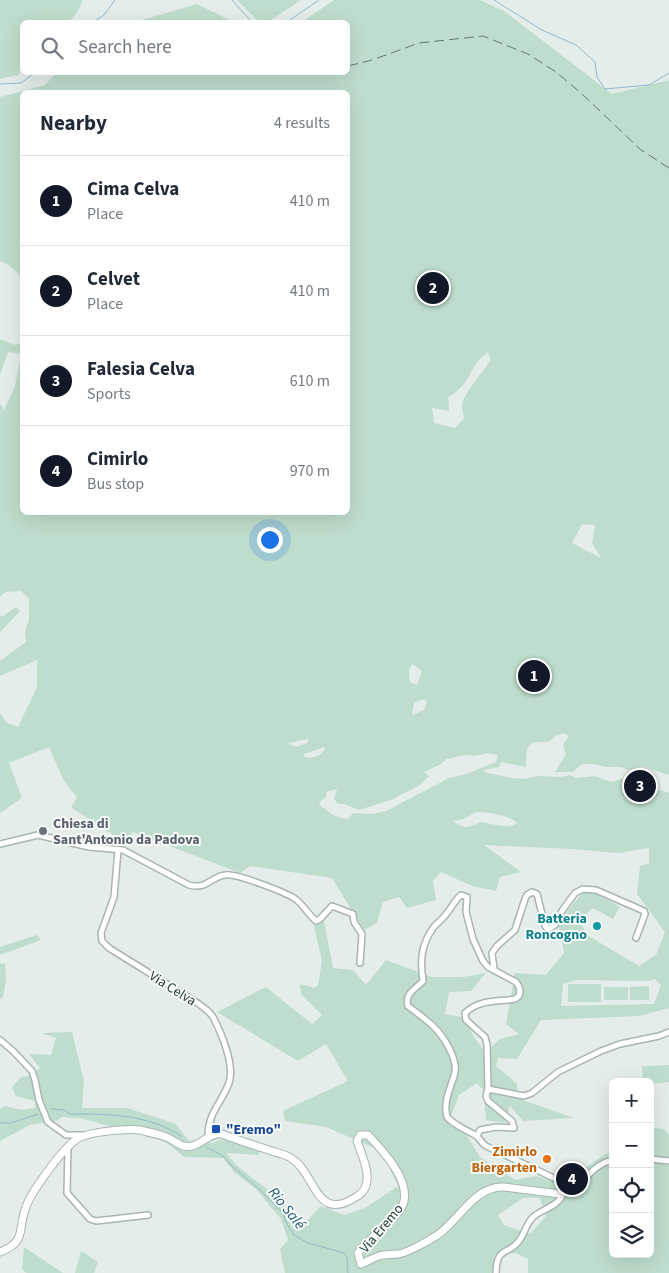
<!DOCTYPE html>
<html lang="en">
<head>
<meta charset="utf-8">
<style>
	body { margin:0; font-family:"Source Sans 3",sans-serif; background:#f6f6f7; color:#1f2937 }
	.controls { position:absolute; right:15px; bottom:15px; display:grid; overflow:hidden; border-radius:8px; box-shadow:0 5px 20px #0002 }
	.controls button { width:45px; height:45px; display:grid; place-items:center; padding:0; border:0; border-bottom:1px solid #e0e1e3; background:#fff; color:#1f2937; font:25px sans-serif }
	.you { position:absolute; left:269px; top:539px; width:18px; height:18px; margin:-12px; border:4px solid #fff; border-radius:50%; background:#1a73e8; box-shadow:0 0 0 8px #1a73e833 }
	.badge { display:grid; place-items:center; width:32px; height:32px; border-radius:50%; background:#111827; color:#fff; font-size:16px; font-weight:700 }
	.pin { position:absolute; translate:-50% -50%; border:2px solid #fff; box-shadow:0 1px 5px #0006 }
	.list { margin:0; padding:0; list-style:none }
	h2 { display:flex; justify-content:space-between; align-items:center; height:65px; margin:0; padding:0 20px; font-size:21px }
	h2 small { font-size:16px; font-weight:400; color:#747a83 }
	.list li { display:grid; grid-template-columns:32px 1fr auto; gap:15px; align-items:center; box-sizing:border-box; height:90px; padding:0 20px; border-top:1px solid #e0e1e3 }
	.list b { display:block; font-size:19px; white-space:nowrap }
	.list p { margin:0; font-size:16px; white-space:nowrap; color:#747a83 }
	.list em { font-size:16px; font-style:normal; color:#747a83 }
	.icon { flex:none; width:28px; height:28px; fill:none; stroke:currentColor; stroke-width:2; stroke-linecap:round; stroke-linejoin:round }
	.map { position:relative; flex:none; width:669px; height:1273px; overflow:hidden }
	.search { position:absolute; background:#fff; box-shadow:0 5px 20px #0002; left:20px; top:20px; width:330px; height:55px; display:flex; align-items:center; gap:12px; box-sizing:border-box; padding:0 18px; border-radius:8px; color:#747a83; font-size:19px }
	.panel { position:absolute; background:#fff; box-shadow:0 5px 20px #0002; left:20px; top:90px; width:330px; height:425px; border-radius:8px }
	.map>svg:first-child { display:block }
	.green { fill:#bfddcc; fill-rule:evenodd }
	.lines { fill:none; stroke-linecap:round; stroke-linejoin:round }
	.stream { stroke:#90bace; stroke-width:1 }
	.minor-casing { stroke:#a8b5b3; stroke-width:8 }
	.tertiary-casing { stroke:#a8b5b3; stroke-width:9 }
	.minor { stroke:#fff; stroke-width:5 }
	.tertiary { stroke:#fff; stroke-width:7 }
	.rail { stroke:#607977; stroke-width:1; stroke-dasharray:10 5; stroke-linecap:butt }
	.worship-dot { fill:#6b7280; stroke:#f5faf8; stroke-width:2 }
	.culture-dot { fill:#0f9aa8; stroke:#f5faf8; stroke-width:2 }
	.transit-dot { fill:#1a4fb4; stroke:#f5faf8; stroke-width:2 }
	.food-dot { fill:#e8710a; stroke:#f5faf8; stroke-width:2 }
	.labels { text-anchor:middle; stroke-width:4; stroke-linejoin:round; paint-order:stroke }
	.worship-label { font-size:14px; font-weight:bold; fill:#5b616d; stroke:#f5faf8; text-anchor:start }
	.culture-label { font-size:14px; font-weight:bold; fill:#0d838f; stroke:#f5faf8; text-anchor:end }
	.street-label { font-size:14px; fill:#253e3b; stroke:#f5faf8 }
	.transit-label { font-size:14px; font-weight:bold; fill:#164399; stroke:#f5faf8; text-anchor:start }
	.food-label { font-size:14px; font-weight:bold; fill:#c56008; stroke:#f5faf8; text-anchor:end }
	.water-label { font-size:15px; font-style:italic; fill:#225a77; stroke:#f5faf8 }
</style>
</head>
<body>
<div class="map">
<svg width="669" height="1273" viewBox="0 0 669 1273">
	<rect width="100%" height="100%" fill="#e5edeb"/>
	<g class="green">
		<path d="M0,0H83C80,6 77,15 70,20C62,26 33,22 22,22V66L18,75L0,79Z"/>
		<path d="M237,0H301L268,22H259Z"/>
		<path d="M334,0H480L504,11L612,94L669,80V775L642,766L629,770L621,767H606L595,764H582L573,772H555L566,754L563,745L569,736L564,733L555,736L549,742C524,740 527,748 526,767L501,762L499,767L483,770L487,773L512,778L524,779L538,776L560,777L570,775L576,778L595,776L611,782L622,779L631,781L640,786L654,791L661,790L669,793V1008L639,1016L541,1020L517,1059L498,1058L496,1066L517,1084V1098L574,1118L523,1121L510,1106L505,1123L486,1120L483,1090L477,1083L459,1095L451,1116L467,1136L480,1157L515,1180L536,1176L574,1188L585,1168L613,1149V1254H650V1140L652,1139L654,1128L664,1129L669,1135V1273H528V1259L516,1253L494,1256V1273H285L280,1249L288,1240L281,1219L256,1189L234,1172L223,1158L184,1157L166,1142L80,1118L62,1117L56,1121L30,1125L0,1141V1109L5,1106L21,1110L35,1108V1101L16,1096L12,1087L21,1077L28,1076L40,1068L29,1054L51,1055L56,1038L42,1033L72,1032L84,1081L82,1108H127L176,1124L189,1141L197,1139L212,1143L222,1139L259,1151V1155L226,1153L237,1166L281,1200L300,1228L321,1206L344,1215L365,1208L398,1186L381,1151L326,1127L285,1121L283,1111L348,1081L326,1044L298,1061L217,1012L266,987L312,1024L322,1015L301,994L300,984L314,988L318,985L322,961L313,922L324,921L333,968L353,970L366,985L386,960L432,977H463L486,973L471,991L449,992L445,1014L463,1017L474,1037L485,1052L500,1039L519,1034L506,1024L515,973L546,975L564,953L558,923L586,888L620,907L613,919L593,908L579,921L587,935L639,966L656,955L665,932L637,894L640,866L649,863V848L619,853L572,849L484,845L521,872L500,877L496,891L472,886L441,872L433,881L436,900L407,908L399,897L383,902L377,923L364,930L332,878L250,866L240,873L133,832L125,843L71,807L77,798L63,779L49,747L9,763L22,798L0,813V713L6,722L18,727L37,687V660L0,676V661L26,642L25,632L29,619V599L21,591L5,592L0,597V403L4,410L15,386L21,354L8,352L0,375V339L15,345L22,342V512H348V92H22V277L10,266L0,261V97L45,85L56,73L348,72V22H302ZM488,352L491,359C484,372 464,392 462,405C462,409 463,414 464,418L455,428L434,423L432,408L449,411L448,397C472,385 468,366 488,352ZM582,524L595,525L592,543L601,558L572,543ZM412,664L422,671L417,685L410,682L409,670ZM424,699L427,702L424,710L412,715L414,703ZM309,739L307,743L296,747L288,743ZM324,747L325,750C318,757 313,759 304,757V754ZM487,753L498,755L496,762L467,774L449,778L386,811L372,814L353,813L348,819C334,818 330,812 319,805L321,801L326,797V792L337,789L334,799L338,804H344L359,810L393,799L420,785L429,776L424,772L441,764L446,759L466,755L475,756ZM476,812C487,812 509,815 517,823C515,824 512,826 509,826C505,827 486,823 482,822C468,826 467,831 453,821L464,819ZM655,979L661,985L654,1004L561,1006L563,984L577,980L650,981ZM523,1198H540L546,1216L530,1234L504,1225L498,1215Z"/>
		<path d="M197,4L233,22H135Z"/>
		<path d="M16,607L20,611L0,632V616H3Z"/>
		<path d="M37,935L41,940L0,955V947Z"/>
		<path d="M5,963L6,980L3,997L0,999V964Z"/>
		<rect x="568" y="984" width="33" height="18"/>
		<path d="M649,986V1000H630V987Z"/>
		<rect x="604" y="987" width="24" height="13"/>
		<path d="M669,1065V1082L650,1084V1082H643L642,1066Z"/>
		<path d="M24,1247L63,1273H27L22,1270Z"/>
		<path d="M81,1251L98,1262L94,1273H75Z"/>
	</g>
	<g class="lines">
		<g class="stream">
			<path d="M232,0L252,22"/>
			<path d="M494,0L542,30L576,45L595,62L597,77L605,89L649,85L669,73"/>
			<path d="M93,22L104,15L115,0"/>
			<path d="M287,22L319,0"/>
			<path d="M0,84L21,83L36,72"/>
			<path d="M51,1109L64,1110L70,1114C108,1114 150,1114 182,1137"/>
			<path d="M0,1123H11L38,1114"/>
			<path d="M206,1147L223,1156L234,1168L258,1188L282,1212L288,1226L294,1235L308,1243L344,1253L347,1257L348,1273"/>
		</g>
		<defs>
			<g id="minor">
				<path d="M0,844L38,835L89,847L123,850L189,885C207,890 210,877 225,875C236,873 284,892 294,898C303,904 308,914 316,921L320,919L332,906L353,914L354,922L362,934L360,963"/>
				<path d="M118,850L114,897L101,933L102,941L109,948L199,1004C204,1008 210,1012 213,1017C222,1034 235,1066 229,1083C221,1104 208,1113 208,1136"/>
				<path d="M494,969L492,953L497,946L515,930L525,899L527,895L532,892L537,894L545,926L548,929L555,925L562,911L575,893L583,889L596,890L644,911L645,914L636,938"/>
				<path d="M0,1040L13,1051L32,1071L35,1080L39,1100L48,1122L66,1135H82"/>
				<path d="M488,1089L524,1096L532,1093L558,1072L601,1051L620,1044L659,1036L669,1032"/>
				<path d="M477,1136L480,1130L496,1127L514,1128L512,1121L488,1101L486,1096L488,1089L487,1045L485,1037L466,1020L465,1013C479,999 498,1002 515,999L519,996C521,991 520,987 516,982L488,967L483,961L473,939L466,912L467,897L461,895C455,900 452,907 447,913C443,919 437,923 433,928C421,945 420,961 423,981C416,989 404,993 408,1006C416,1012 424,1018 432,1025C443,1035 460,1061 454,1076C450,1089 443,1103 447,1117C455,1126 465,1129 475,1135C479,1137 481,1143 486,1146L558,1180L567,1185V1189L575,1190C587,1177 595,1164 613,1160"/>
				<path d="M68,1147L67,1193L90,1219L96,1221L148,1215"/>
				<path d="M650,1159L669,1161"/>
				<path d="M496,1273C497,1245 508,1256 519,1241C525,1233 526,1224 533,1217C542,1209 560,1206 563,1193"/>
			</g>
			<path id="tertiary" d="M0,1252C26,1242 18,1231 25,1210C29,1194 63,1148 77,1139C88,1132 127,1128 140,1130C149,1132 158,1134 166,1137C172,1139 177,1144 183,1146C199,1150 207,1132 222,1134C237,1140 253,1145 269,1150C276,1153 285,1154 291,1158C317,1174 315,1226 359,1195C376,1183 362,1156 357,1141L360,1135H368C382,1150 409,1178 404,1201C403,1207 398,1213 394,1217C382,1230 368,1239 358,1253L361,1264C367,1262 372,1258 379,1256C385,1254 391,1255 398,1254C407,1253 428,1241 436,1236C458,1222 475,1185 504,1187L560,1194L567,1189"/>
		</defs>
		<use href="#minor" class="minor-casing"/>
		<use href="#tertiary" class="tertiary-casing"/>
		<use href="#minor" class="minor"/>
		<use href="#tertiary" class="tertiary"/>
		<path class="rail" d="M348,66L372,60L419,43L483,36L528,54L556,72L581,93L641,150L669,168"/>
	</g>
	<circle class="worship-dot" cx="43" cy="831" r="5"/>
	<circle class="culture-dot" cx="597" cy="926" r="5"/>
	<rect class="transit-dot" x="211" y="1124" width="10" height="10" rx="2.5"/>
	<circle class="food-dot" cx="547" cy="1159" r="5"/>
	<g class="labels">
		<g class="worship-label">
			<text x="53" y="828">Chiesa di<tspan x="53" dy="16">Sant'Antonio da Padova</tspan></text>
		</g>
		<g class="culture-label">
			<text x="587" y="923">Batteria<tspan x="587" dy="16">Roncogno</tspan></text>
		</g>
		<g class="street-label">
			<text transform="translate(173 988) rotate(32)" y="5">Via Celva</text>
			<text transform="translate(381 1228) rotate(-50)" y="5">Via Eremo</text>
		</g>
		<g class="transit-label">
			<text x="226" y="1134">"Eremo"</text>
		</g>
		<g class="food-label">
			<text x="537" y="1156">Zimirlo<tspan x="537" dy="16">Biergarten</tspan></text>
		</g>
		<g class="water-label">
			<text transform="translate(287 1208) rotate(51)" y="5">Rio Salé</text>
		</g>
	</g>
</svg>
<div class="controls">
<button>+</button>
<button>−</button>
<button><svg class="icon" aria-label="locate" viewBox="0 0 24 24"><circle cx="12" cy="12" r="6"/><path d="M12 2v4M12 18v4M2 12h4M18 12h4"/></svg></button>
<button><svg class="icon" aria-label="layers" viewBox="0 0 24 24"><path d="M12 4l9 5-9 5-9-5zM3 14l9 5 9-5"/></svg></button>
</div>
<div class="you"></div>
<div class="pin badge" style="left:534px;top:676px">1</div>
<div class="pin badge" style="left:433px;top:288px">2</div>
<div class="pin badge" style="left:640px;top:786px">3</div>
<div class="pin badge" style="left:572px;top:1179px">4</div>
<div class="search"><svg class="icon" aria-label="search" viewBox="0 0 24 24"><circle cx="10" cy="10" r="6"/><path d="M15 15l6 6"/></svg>Search here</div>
<section class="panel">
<h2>Nearby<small>4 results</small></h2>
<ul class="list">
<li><span class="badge">1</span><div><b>Cima Celva</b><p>Place</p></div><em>410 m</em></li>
<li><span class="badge">2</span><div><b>Celvet</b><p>Place</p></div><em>410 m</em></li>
<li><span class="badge">3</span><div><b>Falesia Celva</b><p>Sports</p></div><em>610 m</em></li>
<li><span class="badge">4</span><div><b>Cimirlo</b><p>Bus stop</p></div><em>970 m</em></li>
</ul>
</section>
</div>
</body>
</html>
